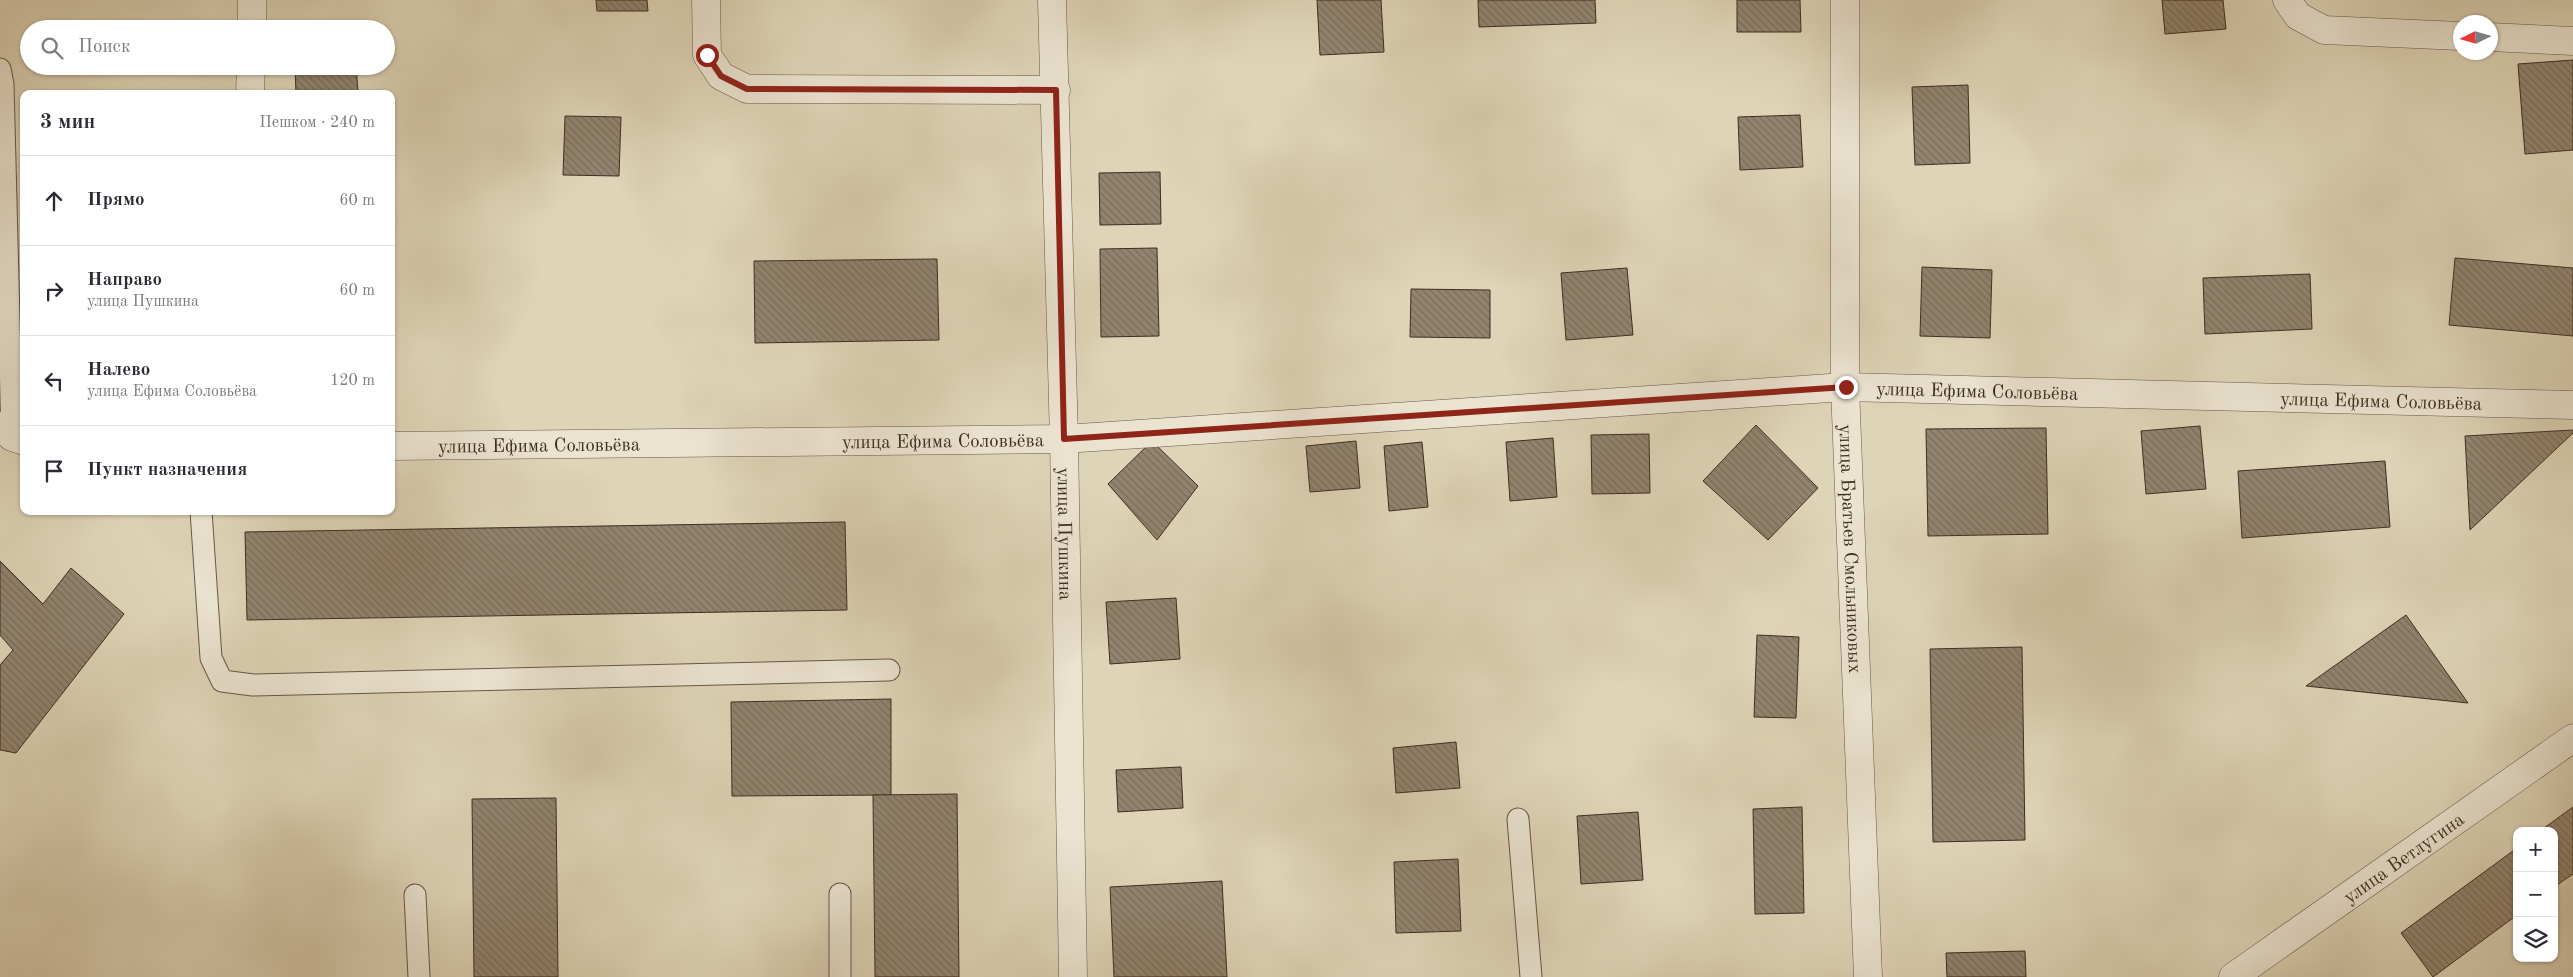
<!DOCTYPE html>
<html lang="ru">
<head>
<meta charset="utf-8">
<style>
	body { margin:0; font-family:"Old Standard TT",serif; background:#f2f2f3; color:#2b2b33 }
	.controls { position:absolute; right:15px; bottom:15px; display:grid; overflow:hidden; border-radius:10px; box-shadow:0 1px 4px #0004 }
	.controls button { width:45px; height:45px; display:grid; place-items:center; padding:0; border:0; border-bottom:1px solid #e1e1e2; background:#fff; color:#2b2b33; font:25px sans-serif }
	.compass { position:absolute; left:2453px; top:15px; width:45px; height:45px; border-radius:50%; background:#fff; box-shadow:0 1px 4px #0004; rotate:265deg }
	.stop { position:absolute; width:15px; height:15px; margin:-11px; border:4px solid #8f2418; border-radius:50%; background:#fff }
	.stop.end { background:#8f2418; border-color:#fff; box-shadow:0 1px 5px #0008 }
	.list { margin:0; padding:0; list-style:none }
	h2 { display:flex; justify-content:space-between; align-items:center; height:65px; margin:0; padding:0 20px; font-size:21px }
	h2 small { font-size:16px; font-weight:400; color:#7c7c81 }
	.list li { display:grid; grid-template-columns:32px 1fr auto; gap:15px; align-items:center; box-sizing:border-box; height:90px; padding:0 20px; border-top:1px solid #e1e1e2 }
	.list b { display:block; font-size:19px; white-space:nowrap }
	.list p { margin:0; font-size:16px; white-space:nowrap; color:#7c7c81 }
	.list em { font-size:16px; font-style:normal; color:#7c7c81 }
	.icon { flex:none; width:28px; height:28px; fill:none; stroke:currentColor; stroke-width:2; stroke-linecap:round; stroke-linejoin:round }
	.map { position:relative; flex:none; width:2573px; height:977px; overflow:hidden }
	.search { position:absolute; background:#fff; box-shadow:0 1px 4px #0004; left:20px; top:20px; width:375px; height:55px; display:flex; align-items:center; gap:12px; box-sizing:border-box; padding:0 18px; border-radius:28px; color:#7c7c81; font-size:19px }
	.panel { position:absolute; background:#fff; box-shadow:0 1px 4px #0004; left:20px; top:90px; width:375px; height:425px; border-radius:10px }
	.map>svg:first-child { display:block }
	.building { fill:url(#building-back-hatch); stroke:#3f2d21 }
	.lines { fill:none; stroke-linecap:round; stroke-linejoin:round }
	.lane-casing { stroke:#675746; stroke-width:23 }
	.street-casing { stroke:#675746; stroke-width:29 }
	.lane { stroke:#eae3d0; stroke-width:21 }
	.street { stroke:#eae3d0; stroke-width:28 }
	.route { stroke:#8f2418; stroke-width:6 }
	.labels { text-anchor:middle; stroke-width:4; stroke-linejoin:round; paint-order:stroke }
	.street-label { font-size:19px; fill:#3f2d21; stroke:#eae3d0 }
</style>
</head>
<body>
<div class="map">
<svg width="2573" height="977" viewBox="0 0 2573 977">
	<defs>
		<pattern id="building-back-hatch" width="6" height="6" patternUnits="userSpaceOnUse" patternTransform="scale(1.25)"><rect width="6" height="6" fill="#92846f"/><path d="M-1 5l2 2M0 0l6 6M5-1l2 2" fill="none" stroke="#796c5b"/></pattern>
	</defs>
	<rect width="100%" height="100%" fill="#ded4b7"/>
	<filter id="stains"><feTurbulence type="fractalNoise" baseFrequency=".004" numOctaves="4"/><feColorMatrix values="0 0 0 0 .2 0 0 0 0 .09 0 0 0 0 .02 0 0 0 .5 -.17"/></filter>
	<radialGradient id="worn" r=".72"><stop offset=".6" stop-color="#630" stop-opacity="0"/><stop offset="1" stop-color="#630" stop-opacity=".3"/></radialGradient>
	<g class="building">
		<path d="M596,0H647L648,11H597Z"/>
		<path d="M1317,0H1381L1384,52L1320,55Z"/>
		<path d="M1478,0H1595L1596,23L1479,27Z"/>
		<path d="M1737,0H1800L1801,32H1737Z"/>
		<path d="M2162,0H2223L2226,29L2165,34Z"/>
		<path d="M2573,60V150L2525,154L2518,64Z"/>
		<path d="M295,66H356L358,91L296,94Z"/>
		<path d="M1968,85L1970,163L1915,165L1912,87Z"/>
		<path d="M1800,115L1803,167L1740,170L1738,117Z"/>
		<path d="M565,116L621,117L619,176L563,175Z"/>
		<path d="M1160,172L1161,224L1100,225L1099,173Z"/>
		<path d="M1157,248L1159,336L1101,337L1100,249Z"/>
		<path d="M2455,258L2573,268V336L2449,325Z"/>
		<path d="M937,259L939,340L755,343L754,261Z"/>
		<path d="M1922,267L1992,270L1990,338L1920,336Z"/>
		<path d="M1627,268L1633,335L1566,340L1561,273Z"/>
		<path d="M2310,274L2312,329L2205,334L2203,278Z"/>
		<path d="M1411,289L1490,290V338L1410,337Z"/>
		<path d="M1756,425L1818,488L1768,540L1703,481Z"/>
		<path d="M2200,426L2206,489L2146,494L2141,431Z"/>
		<path d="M2046,428L2048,534L1928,536L1926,429Z"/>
		<path d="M2573,430V433L2470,530L2465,436Z"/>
		<path d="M1649,434L1650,493L1592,494L1591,435Z"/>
		<path d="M1553,438L1557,497L1510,501L1506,442Z"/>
		<path d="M1152,441L1198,486L1157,540L1108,484Z"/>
		<path d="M1356,441L1360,488L1310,492L1306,446Z"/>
		<path d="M1422,442L1428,507L1389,511L1384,446Z"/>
		<path d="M2385,461L2390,527L2242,538L2238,471Z"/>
		<path d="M845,522L847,610L247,620L245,532Z"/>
		<path d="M0,561L43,604L71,568L124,614L16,753L0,750V665L13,650L0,635Z"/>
		<path d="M1176,598L1180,659L1110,664L1106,602Z"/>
		<path d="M2406,615L2468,703L2306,686Z"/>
		<path d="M1757,635L1799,637L1796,718L1754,717Z"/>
		<path d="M2022,647L2025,840L1933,842L1930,649Z"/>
		<path d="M891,699V795L732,796L731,702Z"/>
		<path d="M1456,742L1460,788L1396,793L1393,748Z"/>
		<path d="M1181,767L1183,808L1118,812L1116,770Z"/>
		<path d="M957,794L959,977H875L873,795Z"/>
		<path d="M556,798L558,977H474L472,799Z"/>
		<path d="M1802,807L1804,913L1755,914L1753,809Z"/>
		<path d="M2573,807V874L2554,887V831H2540Z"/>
		<path d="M1638,812L1643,880L1581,884L1577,816Z"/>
		<path d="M2517,848V915L2433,977L2401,933Z"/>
		<path d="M1458,859L1461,931L1396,933L1394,862Z"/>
		<path d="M1222,881L1227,977H1114L1110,887Z"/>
		<path d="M2025,951L2026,977H1947L1946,953Z"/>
	</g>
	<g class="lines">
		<defs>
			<g id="lane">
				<path d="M0,69L3,84L12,437"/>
				<path d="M201,511L211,658L222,681L253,685L889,670"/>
				<path d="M1518,819L1531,977"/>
				<path d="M840,894V977"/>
				<path d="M415,895L419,977"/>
			</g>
			<g id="street">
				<path d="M706,0L707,55L721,76L747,89L1056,90"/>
				<path id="s1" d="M1052,0L1064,439L1073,977"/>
				<path id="s2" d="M1845,0V387L1868,977"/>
				<path d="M2287,0L2298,16L2324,30L2460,36"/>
				<path d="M252,29V0"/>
				<path d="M2490,37L2573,41"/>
				<path d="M250,94L251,66"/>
				<path d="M0,426L12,437L24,441"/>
				<path id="s3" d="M391,446L1064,439L1845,387L2573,405"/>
				<path id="s4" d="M2233,977L2573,738"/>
			</g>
		</defs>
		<use href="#lane" class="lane-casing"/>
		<use href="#street" class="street-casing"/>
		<use href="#lane" class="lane"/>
		<use href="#street" class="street"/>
	</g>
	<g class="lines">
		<path class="route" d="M707,55L721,76L747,89L1056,90L1064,439L1846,387"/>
	</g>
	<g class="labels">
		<g class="street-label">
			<text dy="7" stroke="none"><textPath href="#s3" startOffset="1588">улица Ефима Соловьёва</textPath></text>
			<text dy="7" stroke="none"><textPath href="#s3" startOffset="1992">улица Ефима Соловьёва</textPath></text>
			<text dy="7" stroke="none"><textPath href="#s3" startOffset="552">улица Ефима Соловьёва</textPath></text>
			<text dy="7" stroke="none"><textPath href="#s3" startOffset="148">улица Ефима Соловьёва</textPath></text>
			<text dy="7" stroke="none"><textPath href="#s1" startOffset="534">улица Пушкина</textPath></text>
			<text dy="7" stroke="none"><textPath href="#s2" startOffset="549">улица Братьев Смольниковых</textPath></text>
			<text dy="7" stroke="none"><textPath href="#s4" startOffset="208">улица Ветлугина</textPath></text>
		</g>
	</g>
	<rect width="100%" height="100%" filter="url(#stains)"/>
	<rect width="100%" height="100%" fill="url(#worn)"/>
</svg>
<div class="controls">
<button>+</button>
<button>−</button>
<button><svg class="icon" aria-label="layers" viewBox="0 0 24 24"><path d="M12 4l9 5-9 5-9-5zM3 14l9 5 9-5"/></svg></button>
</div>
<svg class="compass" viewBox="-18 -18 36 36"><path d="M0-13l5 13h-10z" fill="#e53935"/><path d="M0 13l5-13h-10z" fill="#7c7c81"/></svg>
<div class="stop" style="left:707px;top:55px"></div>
<div class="stop end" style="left:1846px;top:387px"></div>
<div class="search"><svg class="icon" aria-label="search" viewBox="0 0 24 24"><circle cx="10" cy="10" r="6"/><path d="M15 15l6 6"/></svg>Поиск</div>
<section class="panel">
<h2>3 мин<small>Пешком · 240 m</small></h2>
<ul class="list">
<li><svg class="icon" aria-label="ahead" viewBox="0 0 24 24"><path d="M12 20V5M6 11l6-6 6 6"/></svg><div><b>Прямо</b></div><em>60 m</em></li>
<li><svg class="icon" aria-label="right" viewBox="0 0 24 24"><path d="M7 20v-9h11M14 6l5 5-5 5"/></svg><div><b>Направо</b><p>улица Пушкина</p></div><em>60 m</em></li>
<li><svg class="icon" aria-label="left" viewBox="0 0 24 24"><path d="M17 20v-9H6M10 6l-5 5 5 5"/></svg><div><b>Налево</b><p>улица Ефима Соловьёва</p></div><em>120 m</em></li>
<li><svg class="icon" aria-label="arrive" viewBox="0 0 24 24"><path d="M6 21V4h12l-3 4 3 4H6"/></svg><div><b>Пункт назначения</b></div></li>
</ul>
</section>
</div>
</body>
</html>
